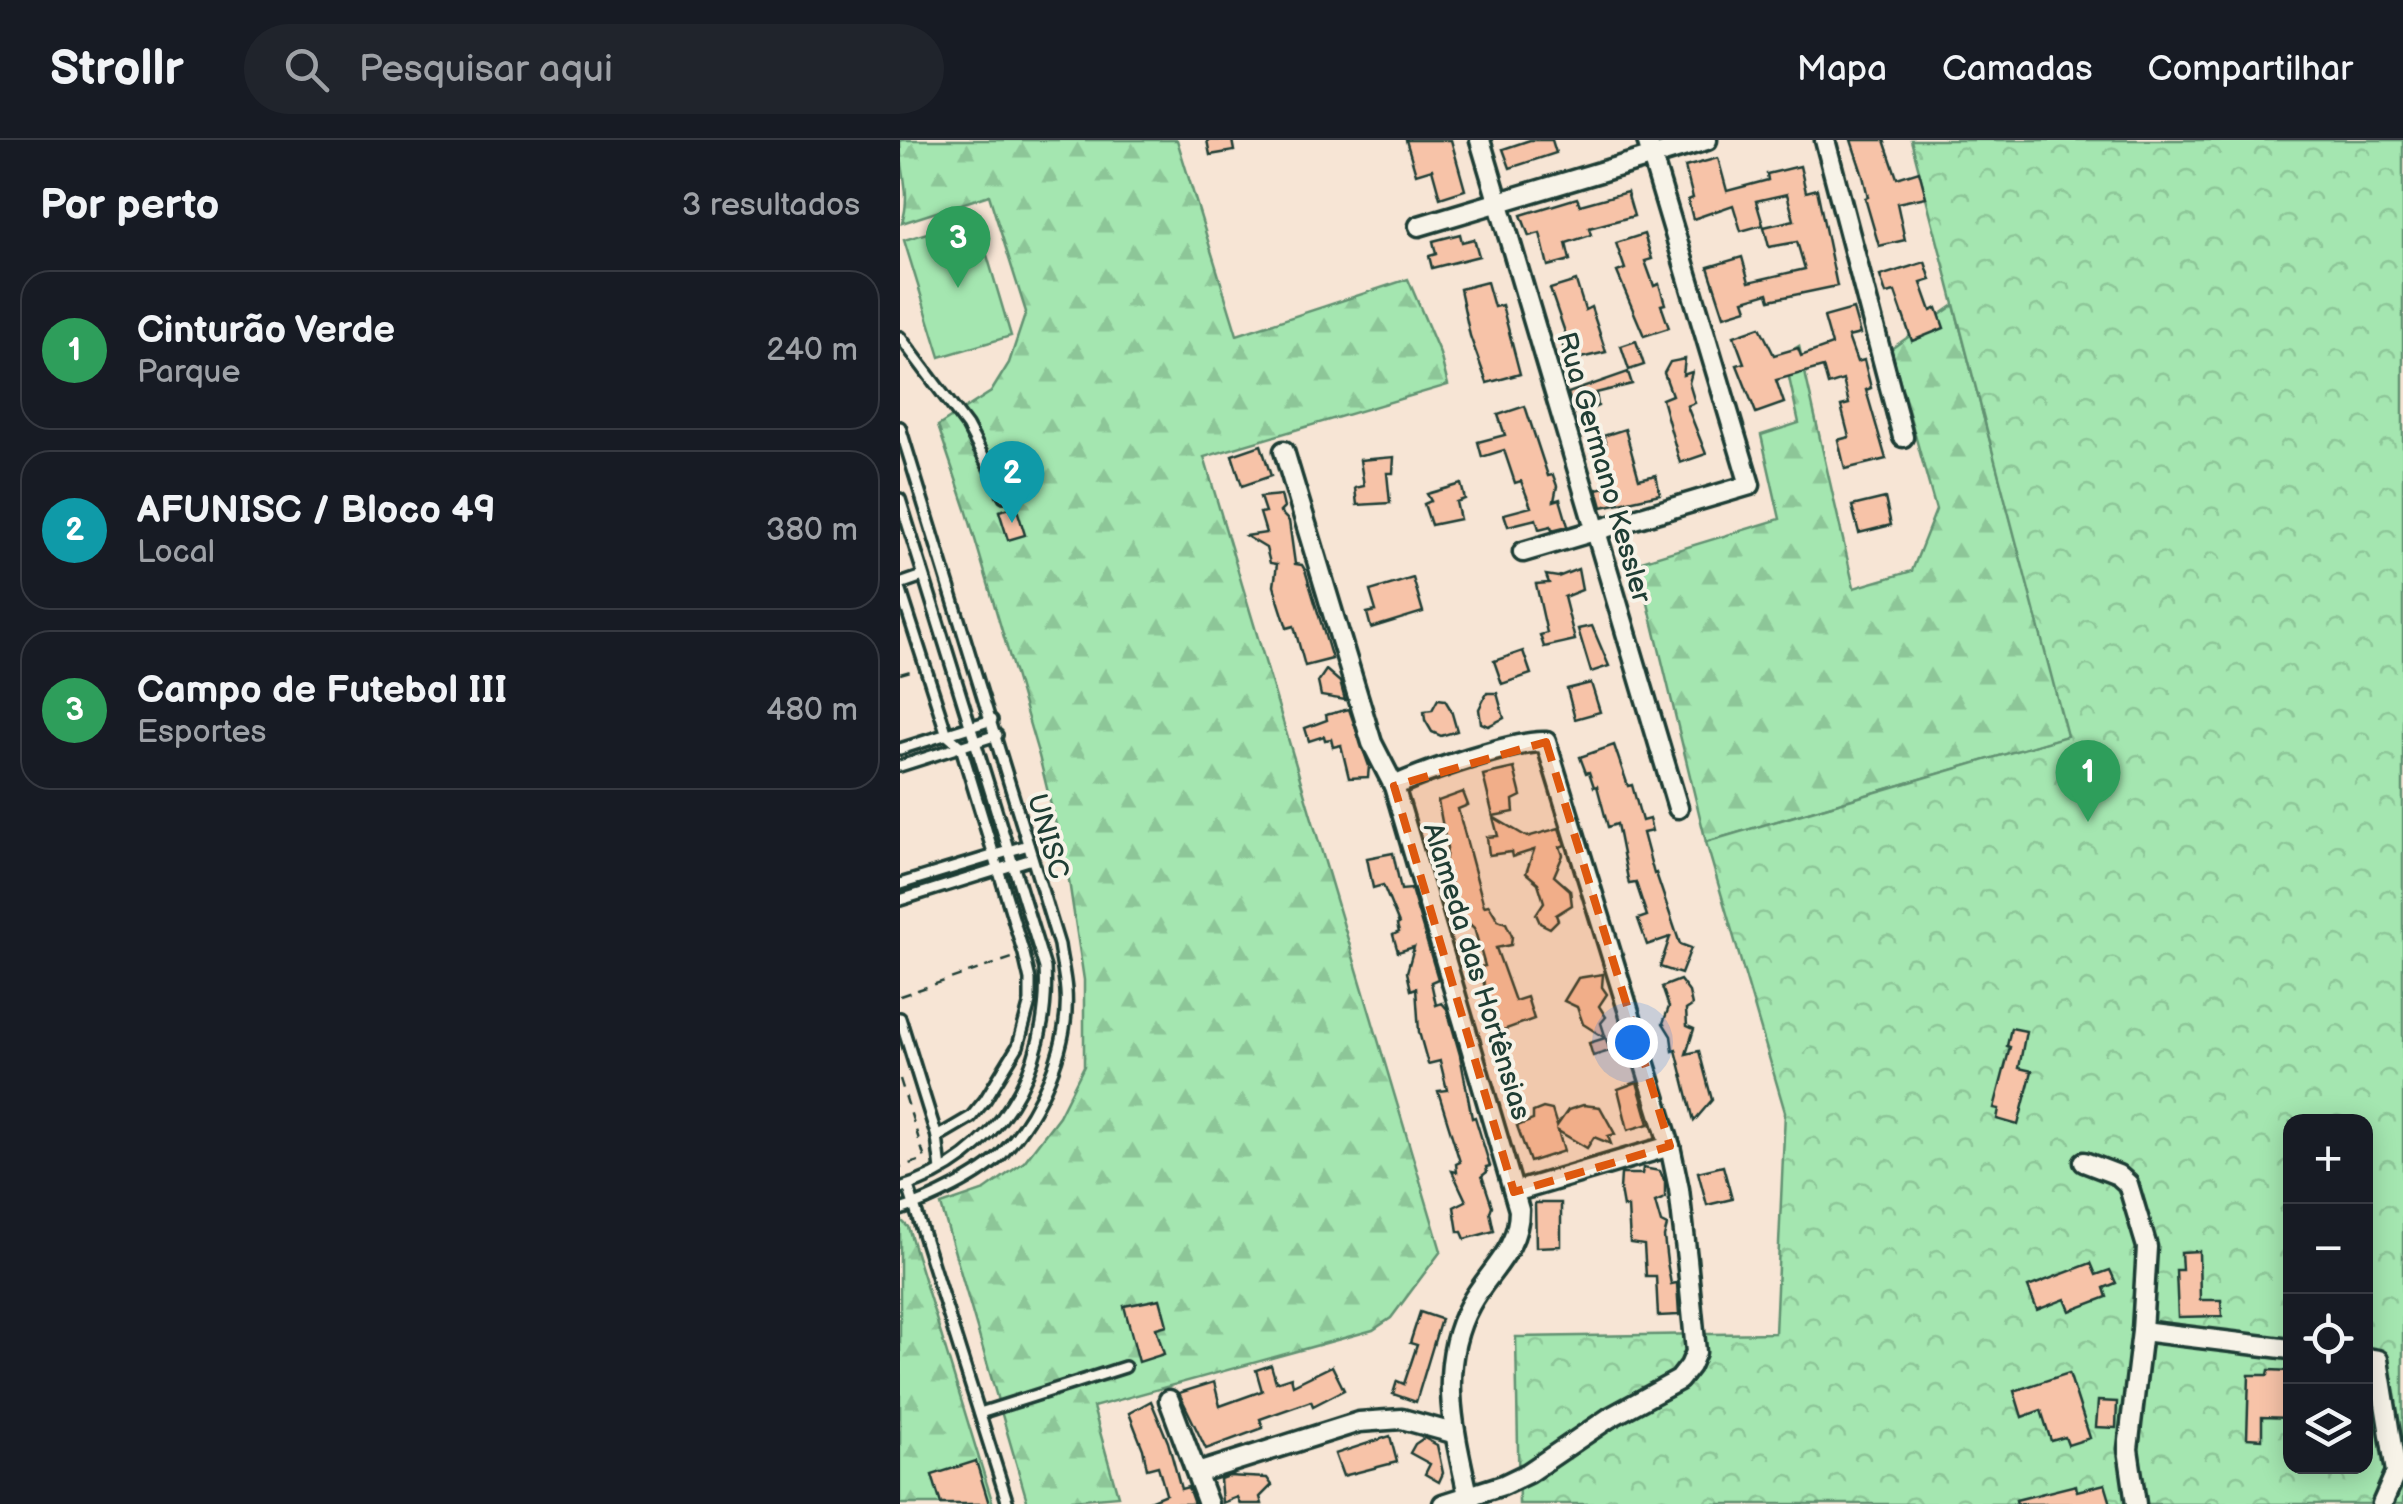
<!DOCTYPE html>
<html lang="pt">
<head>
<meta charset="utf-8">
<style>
	body { margin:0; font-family:"Balsamiq Sans",sans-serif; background:#20242c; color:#f1f3f6 }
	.controls { position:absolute; right:30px; bottom:30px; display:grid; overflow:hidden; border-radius:20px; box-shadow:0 5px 25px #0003 }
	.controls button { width:90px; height:90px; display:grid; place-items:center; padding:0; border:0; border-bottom:2px solid #363941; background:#171b24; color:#f1f3f6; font:50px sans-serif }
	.you { position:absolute; left:732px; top:902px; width:35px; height:35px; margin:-25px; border:8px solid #fff; border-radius:50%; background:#1a73e8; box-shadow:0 0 0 15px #1a73e833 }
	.badge { display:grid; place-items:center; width:65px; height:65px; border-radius:50%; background:#92a19f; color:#fff; font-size:32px; font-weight:700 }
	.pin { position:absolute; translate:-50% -82px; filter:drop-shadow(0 2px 5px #0008) }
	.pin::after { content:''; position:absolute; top:52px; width:35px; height:30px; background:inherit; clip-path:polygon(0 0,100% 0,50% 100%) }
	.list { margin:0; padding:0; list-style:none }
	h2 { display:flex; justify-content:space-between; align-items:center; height:130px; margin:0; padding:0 40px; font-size:42px }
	h2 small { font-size:32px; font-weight:400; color:#9ea1a6 }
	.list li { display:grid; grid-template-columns:65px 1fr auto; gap:30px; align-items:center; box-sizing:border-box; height:160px; margin:0 20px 20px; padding:0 20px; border:2px solid #363941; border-radius:30px }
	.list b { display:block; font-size:38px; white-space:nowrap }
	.list p { margin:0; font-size:32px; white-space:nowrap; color:#9ea1a6 }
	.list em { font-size:32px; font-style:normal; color:#9ea1a6 }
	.icon { flex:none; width:55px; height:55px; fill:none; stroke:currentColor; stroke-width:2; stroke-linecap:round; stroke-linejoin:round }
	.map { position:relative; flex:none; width:1503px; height:1364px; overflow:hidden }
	header { display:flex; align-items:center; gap:60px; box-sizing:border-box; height:140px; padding:0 50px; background:#171b24; border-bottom:2px solid #363941 }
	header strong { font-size:48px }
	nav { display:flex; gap:55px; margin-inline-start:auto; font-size:35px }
	.search { width:700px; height:90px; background:#20242c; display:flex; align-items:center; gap:25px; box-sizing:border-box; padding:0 35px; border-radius:55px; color:#9ea1a6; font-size:38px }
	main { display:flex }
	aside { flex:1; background:#171b24 }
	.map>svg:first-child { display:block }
	.forest { fill:url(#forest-firs); stroke:#629272; stroke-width:2.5 }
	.park { fill:url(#park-crowns); stroke:#629272; stroke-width:2.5; fill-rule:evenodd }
	.pitch { fill:#a4e6b0; stroke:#629272; stroke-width:2.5 }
	.building { fill:#f7c3a8; stroke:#1f3d34; stroke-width:2.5 }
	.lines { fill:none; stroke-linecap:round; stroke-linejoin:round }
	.lane-casing { stroke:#1f3d34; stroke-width:16 }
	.street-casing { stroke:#1f3d34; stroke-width:25 }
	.path { stroke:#1f3d34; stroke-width:2.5; stroke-dasharray:10 8; stroke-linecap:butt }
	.lane { stroke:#f7f3e8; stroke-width:9 }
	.street { stroke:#f7f3e8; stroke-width:18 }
	.marked { fill:#de580e; fill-opacity:0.2; stroke:#de580e; stroke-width:8; stroke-dasharray:20 12; stroke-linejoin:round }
	.labels { text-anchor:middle; stroke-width:8; stroke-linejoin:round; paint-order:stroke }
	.street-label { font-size:28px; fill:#1f3d34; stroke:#f7f3e8 }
</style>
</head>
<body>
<header>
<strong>Strollr</strong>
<div class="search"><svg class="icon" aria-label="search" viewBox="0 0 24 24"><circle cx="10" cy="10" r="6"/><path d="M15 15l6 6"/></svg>Pesquisar aqui</div>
<nav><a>Mapa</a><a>Camadas</a><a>Compartilhar</a></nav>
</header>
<main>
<aside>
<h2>Por perto<small>3 resultados</small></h2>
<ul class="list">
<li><span class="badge" style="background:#2e9e5b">1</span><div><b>Cinturão Verde</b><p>Parque</p></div><em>240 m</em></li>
<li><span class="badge" style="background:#0f9aa8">2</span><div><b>AFUNISC / Bloco 49</b><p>Local</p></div><em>380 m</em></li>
<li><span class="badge" style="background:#2e9e5b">3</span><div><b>Campo de Futebol III</b><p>Esportes</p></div><em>480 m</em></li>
</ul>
</aside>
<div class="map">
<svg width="1503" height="1364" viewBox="0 0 1503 1364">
	<defs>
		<pattern id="forest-firs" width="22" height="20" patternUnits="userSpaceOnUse" patternTransform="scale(2.5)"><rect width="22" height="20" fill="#a4e6b0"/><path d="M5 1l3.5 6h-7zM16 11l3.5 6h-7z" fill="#8dc698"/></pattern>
		<pattern id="park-crowns" width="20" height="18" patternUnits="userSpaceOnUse" patternTransform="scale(2.5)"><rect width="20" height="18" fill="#a4e6b0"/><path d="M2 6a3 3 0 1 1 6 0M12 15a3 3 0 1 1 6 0" fill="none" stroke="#8dc698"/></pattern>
	</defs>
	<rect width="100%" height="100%" fill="#f7e5d5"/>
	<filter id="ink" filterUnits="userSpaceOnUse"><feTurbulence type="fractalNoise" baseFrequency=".01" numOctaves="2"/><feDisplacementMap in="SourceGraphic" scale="20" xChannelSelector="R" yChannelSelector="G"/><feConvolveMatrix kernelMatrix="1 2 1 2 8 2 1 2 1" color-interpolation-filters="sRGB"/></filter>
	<g filter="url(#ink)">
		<g class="forest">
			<path d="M0,0H277L337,195L508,139L540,214L548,245L304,317L541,1111L491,1178L473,1190L193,1267L218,1356L128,1364L41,1065L85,1050L124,1022L159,976L184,926V840L168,734L139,616L66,369L38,286L91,252L109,223L126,172L89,55L2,83C12,52 0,32 0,0Z"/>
			<path d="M1054,165L1168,596L806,702L738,422L880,379L861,295L899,283L884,215L899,206L954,448L1012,431L1036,370L991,209Z"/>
			<path d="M0,1079L8,1087L93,1364H0Z"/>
		</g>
		<path class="park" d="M1011,0H1503V1364H619L616,1197L875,1193L885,972L806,702L1167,596ZM1390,982H1466V1326H1390Z"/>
		<path class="pitch" d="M76,78L111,196L40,217L4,100Z"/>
		<g class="building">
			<path d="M307,0H332L334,11L310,15Z"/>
			<path d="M506,0H551L565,50L540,58L532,29L516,34Z"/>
			<path d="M630,0H652L656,13L610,28L603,9Z"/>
			<path d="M951,0H984L997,38L1019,31L1026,57L997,63L1005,100L979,106L965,58L968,57L963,36Z"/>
			<path d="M818,18L827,51L868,40L867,34L900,26L906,52L917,49L937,146L870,160L868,153L844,160L847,169L824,176L808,127L842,117L849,142L905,129L897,102L869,107L864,87L894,80L887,54L856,61L863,85L841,91L833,65L793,79L788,60L793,58L785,27Z"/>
			<path d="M727,52L734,76L689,88L691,95L666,103L670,120L648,126L640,93L629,96L621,75L677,58L680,65Z"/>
			<path d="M560,94L562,102L574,99L579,116L532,128L529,116L536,114L533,101Z"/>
			<path d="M744,94L752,119L745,121L754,146L759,144L765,164L761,165L769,188L744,196L717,132L725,129L716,103Z"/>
			<path d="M1025,122L1031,140L1021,143L1031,171L1037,168L1044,188L1012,201L995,152L986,154L980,136Z"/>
			<path d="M676,141L685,170L691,167L706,212L668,221L661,200L667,198L650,149Z"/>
			<path d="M587,142L594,167L602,165L620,234L587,243L570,196L560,149Z"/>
			<path d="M953,169L960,194L948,197L957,222L964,220L971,248L966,250L986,319L945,329L938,300L949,297L941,266L949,264L943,240L928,245L923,227L876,240L884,263L856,273L837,225L844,223L834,196L860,187L874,215L898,208L901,216L932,205L924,177Z"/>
			<path d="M736,201L744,225L729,230L721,206Z"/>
			<path d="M785,219L783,235L792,232L789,243L795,263L787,266L806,314L780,323L762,259L772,255L764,233L770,222Z"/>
			<path d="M728,232L732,244L696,253L698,266L682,273L678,260L681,257L670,260L668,253Z"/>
			<path d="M625,266L648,336L653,335L657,346L654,361L660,359L668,386L652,390L651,386L639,389L636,379L608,386L604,374L631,367L621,341L615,343L604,310L582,317L578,302L605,295L598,275Z"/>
			<path d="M725,289L739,339L756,335L760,354L702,367L697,349L710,346L701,306L706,304L703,296Z"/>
			<path d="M361,305L371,336L342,346L332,315Z"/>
			<path d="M494,317L493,333H487L490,363L457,365L455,348L464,346L460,320Z"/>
			<path d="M561,344L565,359L556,362L560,379L531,385L524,364L531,361L527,354Z"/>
			<path d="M381,355L384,368L380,372L389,381L395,424L402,425L405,430L432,519L405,526L394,486L387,488L379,463L374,446L377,424L370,423L366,408L346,396L366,393L360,373L365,372L360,357Z"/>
			<path d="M985,358L991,385L959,393L952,366Z"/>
			<path d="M116,366L125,395L108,400L99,371Z"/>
			<path d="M678,429L682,450L664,457L675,500L644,507L640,495L647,493L636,444L649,443L646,435L658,437Z"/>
			<path d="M513,438L523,472L471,488L467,473L476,471L470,451Z"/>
			<path d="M692,486L709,526L691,532L678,489Z"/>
			<path d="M623,511L631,534L602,544L594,521Z"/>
			<path d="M426,530L440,542L445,560L421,556L418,542Z"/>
			<path d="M691,543L700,572L675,579L667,549Z"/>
			<path d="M587,553H597L604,578L588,586L581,583L579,569Z"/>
			<path d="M538,559L545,560L551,570L557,591L541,596L532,592L525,580L524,571L532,570Z"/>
			<path d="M449,569L469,626L468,637L449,638L441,605L433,607L431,599L425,600L424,596L409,601L405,588L427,580L426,575Z"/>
			<path d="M714,605L728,646L732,645L742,681L749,679L752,691L743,693L754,734L756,733L780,804L791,808L781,834L760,827L770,797L747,805L738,779L747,776L736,743L729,744L717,684L708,687L697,646L694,647L689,632L686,633L680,617Z"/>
			<path d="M614,628L621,656L613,660L614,672L593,676L583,635Z"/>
			<path d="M563,652L568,665L558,669L584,766L589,765L598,780L606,783L612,796L611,805L596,808L615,861L627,857L634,879L598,892L589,865L580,827L585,826L574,788L562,777L545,724L547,708L538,661Z"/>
			<path d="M593,677L627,697L659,688L665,705L660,707L663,715L654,736L670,750L672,765L656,775L658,780L650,788L640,783L636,774L644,762L638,743L626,733L634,710L612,717L611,712L589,715L587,697L598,696Z"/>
			<path d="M493,713L501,750L511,749L538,839L531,842L536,865L542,863L547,869L560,915L572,978L575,977L590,1026L586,1027L587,1032L582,1036L592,1066L590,1072L594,1091L565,1099L562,1092H558L554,1067L566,1061L552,1031L557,1032L556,1024L560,1022L538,951L547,950L540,921L528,924L519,892L516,848L511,850L507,832L514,807L498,812L493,795L499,792L497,785L499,784L483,745L473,748L467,718Z"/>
			<path d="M703,834L702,847L707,854L699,866L706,877L701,883L710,911L693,916L689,903L705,898L683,884L677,867L664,861L678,838Z"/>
			<path d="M780,840L789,852L792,866L786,870L787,886L794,889L786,914L799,911L812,960L794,981L776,910L773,911L771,896L763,883L769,867L762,847Z"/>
			<path d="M1111,888L1126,891L1119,928L1132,931L1118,985L1097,979L1099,969L1094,968L1110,907L1107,906Z"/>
			<path d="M737,942L749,984L728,990L718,949Z"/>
			<path d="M683,965L700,967L715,994L708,996L711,1004L694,997L687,1008L658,991L664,1011L630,1022L617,986L633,980V972L643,968L652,970L657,986L668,970Z"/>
			<path d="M823,1026L832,1059L807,1065L798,1032Z"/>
			<path d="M743,1028L760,1031L765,1042V1058L755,1062L761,1083L767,1086L764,1097L767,1122L771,1144L777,1143L779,1175L758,1176L756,1136H746L744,1105L730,1103L728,1067H723L720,1050L721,1034H742Z"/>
			<path d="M635,1063H661V1106L636,1107Z"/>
			<path d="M1299,1111L1300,1160H1321L1322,1176L1278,1177L1276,1130H1282L1281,1112Z"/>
			<path d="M1191,1123L1196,1135L1210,1130L1216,1143L1204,1148L1207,1157L1170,1171L1165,1159L1137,1170L1128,1147Z"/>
			<path d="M260,1159L267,1185L256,1188L264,1214L239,1222L224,1166Z"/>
			<path d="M520,1172L541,1179L516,1262L493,1254L497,1241L504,1244L517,1205L510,1203Z"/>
			<path d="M371,1225L376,1242L391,1237L393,1245L432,1226L444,1250L413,1266L411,1261L360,1279L363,1288L306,1309L279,1253L314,1242L320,1266L362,1251L356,1230Z"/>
			<path d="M1369,1230L1390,1231V1278L1362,1277V1299L1347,1298L1349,1235H1368Z"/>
			<path d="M1169,1233L1190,1298L1168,1305L1165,1297L1151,1301L1141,1270L1122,1277L1114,1251Z"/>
			<path d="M251,1261L268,1302L281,1349L288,1347L294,1364H242L266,1354L258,1326L247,1329L243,1309L229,1273Z"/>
			<path d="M1198,1261L1217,1262L1216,1288L1196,1287Z"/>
			<path d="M490,1296L497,1322L443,1336L435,1314Z"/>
			<path d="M524,1298L537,1305L543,1333L539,1342L525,1334L530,1324L510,1313L515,1304Z"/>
			<path d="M76,1321L89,1364H41L32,1335Z"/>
			<path d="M328,1336L367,1338L372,1345L360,1357L362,1364H340L337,1357L322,1363L320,1339Z"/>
			<path d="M1205,1344L1211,1364H1117L1116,1360L1176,1345L1177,1351Z"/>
		</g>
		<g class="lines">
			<defs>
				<g id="lane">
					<path d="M0,197L67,286L104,356"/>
					<path d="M0,287L159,805C161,820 165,836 166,851C170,907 139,974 102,1014C81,1036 29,1061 0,1070"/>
					<path d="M0,359L145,828C151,927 98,1019 0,1048"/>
					<path d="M0,444L23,436"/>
					<path d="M0,448L47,595L61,607L124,814L130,840V862L118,906L85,960L71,977L37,997"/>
					<path d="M0,609L92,580"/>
					<path d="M0,626L97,595"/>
					<path d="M0,744L128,705"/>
					<path d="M0,760L132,719"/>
					<path d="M0,878L37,997L41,1030"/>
					<path d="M8,1046L108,1364"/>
					<path d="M80,1273L225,1227"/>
				</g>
				<g id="street">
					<path d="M580,0L778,668"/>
					<path d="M925,0L1003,297"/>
					<path d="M519,86L807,0"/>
					<path d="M384,311L472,603L494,646L619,1070C619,1111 588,1131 570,1165C535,1229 556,1298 570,1364"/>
					<path d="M623,412L850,345L747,0"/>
					<path d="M494,646C525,632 615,600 646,602L770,1006L779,1049L787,1119L796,1212L790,1226L779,1240L709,1278L628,1333L603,1345L543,1364"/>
					<path d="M1184,1022L1218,1035L1228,1044L1247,1107L1242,1191L1228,1309L1236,1364"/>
					<path d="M614,1052L770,1006"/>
					<path d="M1242,1191L1390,1209"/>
					<path d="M1466,1218L1478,1220L1496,1332L1482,1364"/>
					<path d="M269,1260L308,1364"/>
					<path d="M297,1333L459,1282L502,1279L553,1293"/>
				</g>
			</defs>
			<use href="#lane" class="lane-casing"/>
			<use href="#street" class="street-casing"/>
			<g class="path">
				<path d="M0,534L14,530"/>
				<path d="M0,856L112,818"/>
				<path d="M0,939L25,1019L0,1027"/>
			</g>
			<use href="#lane" class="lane"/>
			<use href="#street" class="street"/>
		</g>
	</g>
	<path class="marked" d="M646,602L770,1006L614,1052L494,646Z"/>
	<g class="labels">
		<g class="street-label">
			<text transform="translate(705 327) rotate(74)" y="10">Rua Germano Kessler</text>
			<text transform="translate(149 696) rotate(74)" y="10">UNISC</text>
			<text transform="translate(578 831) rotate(73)" y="10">Alameda das Hortênsias</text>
		</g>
	</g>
</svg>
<div class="controls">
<button>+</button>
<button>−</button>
<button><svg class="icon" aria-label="locate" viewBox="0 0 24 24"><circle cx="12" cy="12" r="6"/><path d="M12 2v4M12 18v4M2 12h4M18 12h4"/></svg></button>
<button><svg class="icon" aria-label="layers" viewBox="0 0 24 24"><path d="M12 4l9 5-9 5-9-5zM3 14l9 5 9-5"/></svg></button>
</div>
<div class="you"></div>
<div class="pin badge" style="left:1188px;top:682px;background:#2e9e5b">1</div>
<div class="pin badge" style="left:112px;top:383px;background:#0f9aa8">2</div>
<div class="pin badge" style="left:58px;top:148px;background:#2e9e5b">3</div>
</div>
</main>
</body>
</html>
